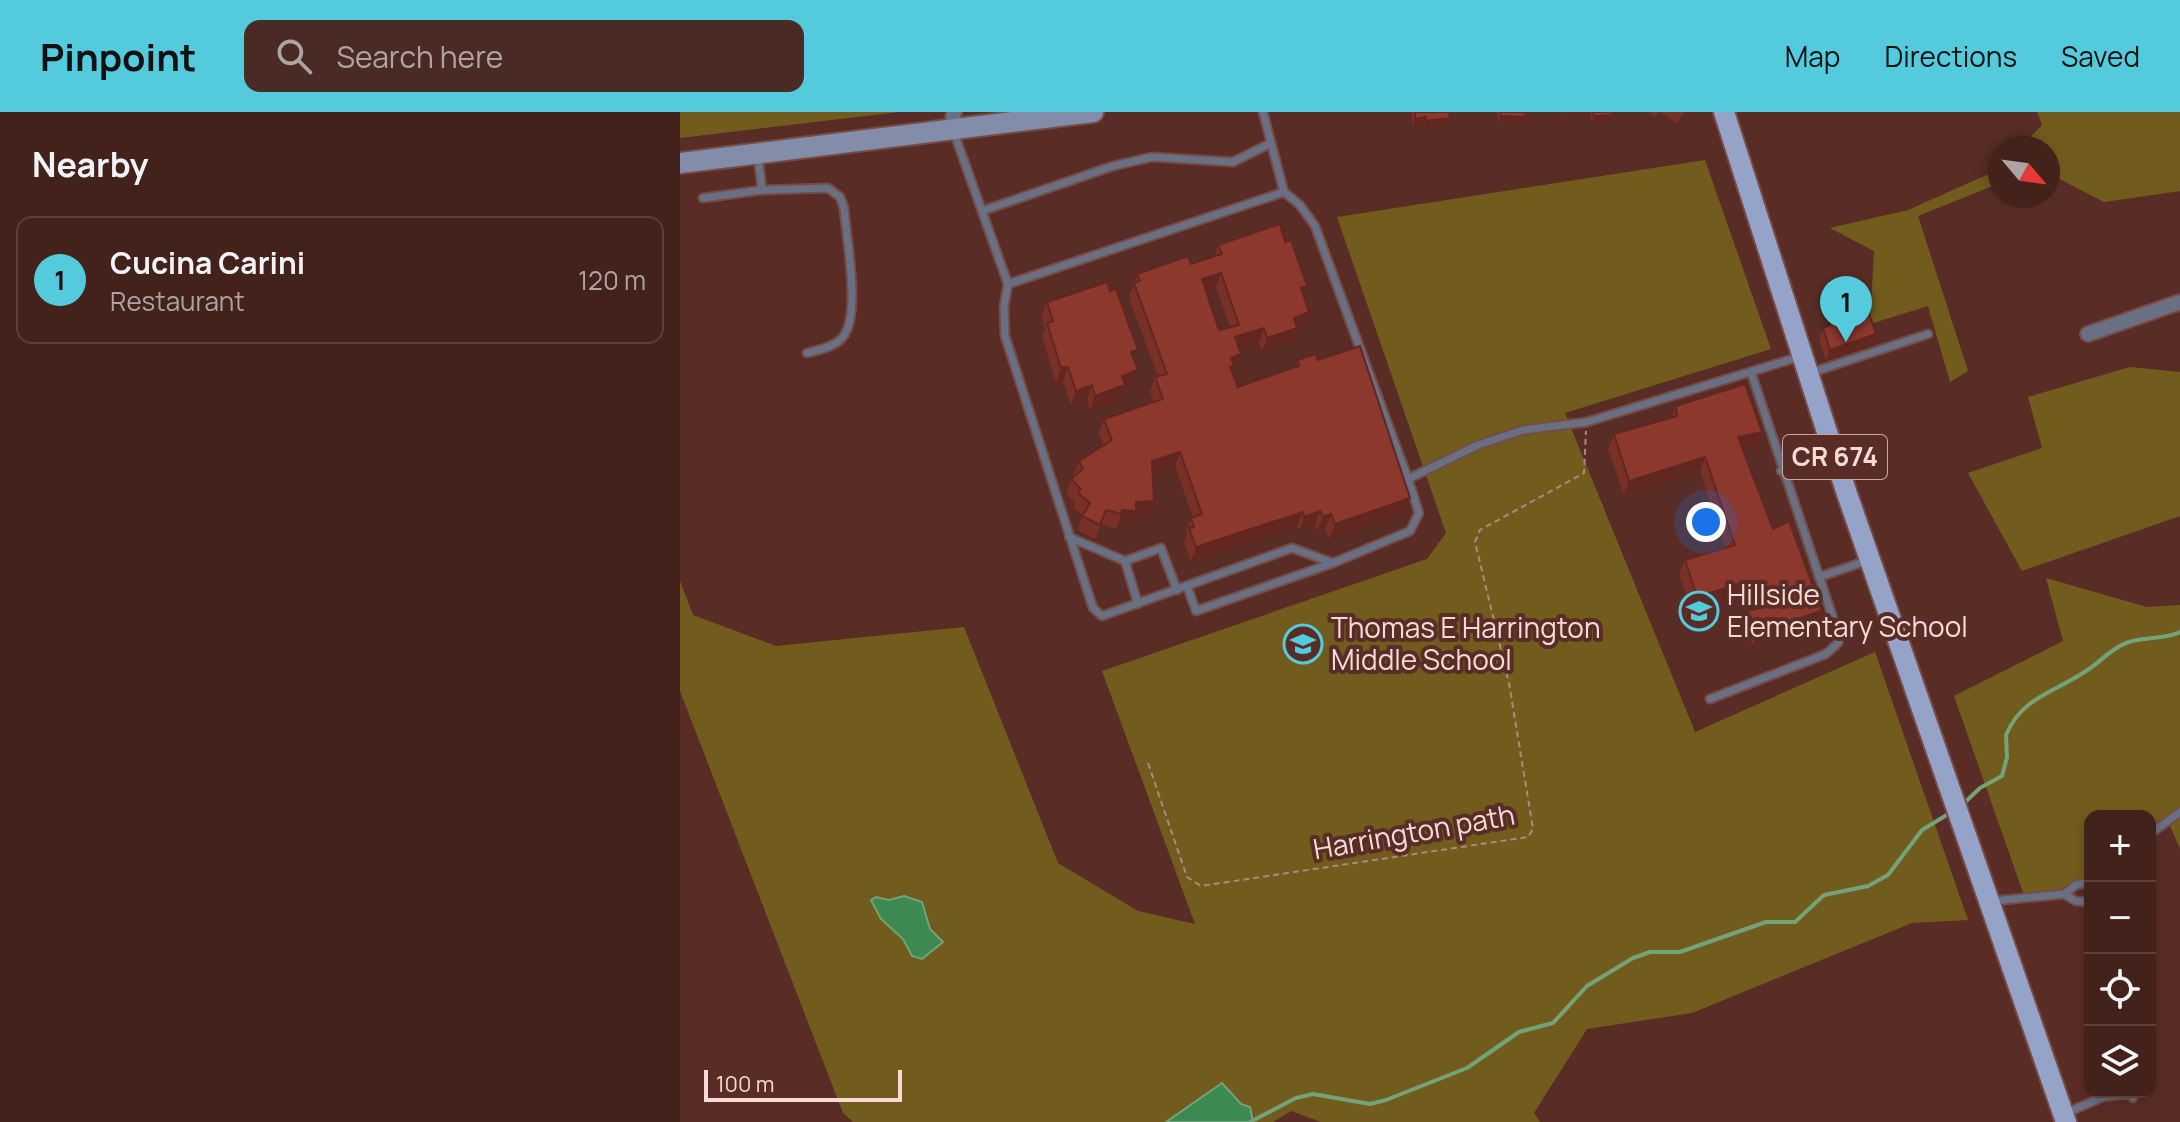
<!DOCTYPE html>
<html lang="en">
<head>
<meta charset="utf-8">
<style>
	body { margin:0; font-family:Manrope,sans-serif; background:#4a2a25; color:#f1f3f6 }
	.controls { position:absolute; right:24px; bottom:24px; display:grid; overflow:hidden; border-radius:16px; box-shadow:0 4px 12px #0003 }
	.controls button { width:72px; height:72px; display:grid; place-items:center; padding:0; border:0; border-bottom:2px solid #5b3f3b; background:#43221c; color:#f1f3f6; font:40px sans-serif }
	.compass { position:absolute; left:1308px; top:24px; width:72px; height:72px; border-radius:50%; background:#43221c; box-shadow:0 4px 12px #0003; rotate:119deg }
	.scale { position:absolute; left:24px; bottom:20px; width:198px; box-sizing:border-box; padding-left:8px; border:4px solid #f7dad5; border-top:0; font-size:22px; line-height:28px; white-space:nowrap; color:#f7dad5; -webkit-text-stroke:6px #592d26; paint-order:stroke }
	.you { position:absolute; left:1026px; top:410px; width:28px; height:28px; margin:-20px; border:6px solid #fff; border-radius:50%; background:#1a73e8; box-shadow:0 0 0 12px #1a73e833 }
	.badge { display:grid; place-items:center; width:52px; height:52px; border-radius:50%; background:#54cadd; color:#111; font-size:26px; font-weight:700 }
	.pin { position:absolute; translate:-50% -66px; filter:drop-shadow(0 2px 4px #0008) }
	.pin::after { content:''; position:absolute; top:42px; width:28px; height:24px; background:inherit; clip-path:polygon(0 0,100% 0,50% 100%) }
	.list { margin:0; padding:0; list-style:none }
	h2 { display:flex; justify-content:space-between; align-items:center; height:104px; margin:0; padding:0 32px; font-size:34px }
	h2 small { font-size:26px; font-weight:400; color:#afa4a3 }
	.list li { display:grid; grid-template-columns:52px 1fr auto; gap:24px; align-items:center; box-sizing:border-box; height:128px; margin:0 16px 16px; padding:0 16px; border:2px solid #5b3f3b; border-radius:16px }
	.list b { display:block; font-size:30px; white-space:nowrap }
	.list p { margin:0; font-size:26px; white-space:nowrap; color:#afa4a3 }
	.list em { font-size:26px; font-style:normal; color:#afa4a3 }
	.icon { flex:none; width:44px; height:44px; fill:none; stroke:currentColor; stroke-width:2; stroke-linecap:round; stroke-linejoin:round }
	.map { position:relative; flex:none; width:1500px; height:1010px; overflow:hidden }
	header { display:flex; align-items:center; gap:48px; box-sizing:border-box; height:112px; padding:0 40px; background:#54cadd; color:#111 }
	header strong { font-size:38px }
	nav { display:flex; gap:44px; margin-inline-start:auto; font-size:28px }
	.search { width:560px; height:72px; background:#4a2a25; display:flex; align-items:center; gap:20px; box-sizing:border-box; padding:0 28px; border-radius:16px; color:#afa4a3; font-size:30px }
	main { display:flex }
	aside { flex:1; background:#43221c }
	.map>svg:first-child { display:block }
	.green { fill:#725c1d }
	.water { fill:#3c8a51; stroke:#74a279; stroke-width:2 }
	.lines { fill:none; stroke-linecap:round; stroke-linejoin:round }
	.stream { stroke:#74a279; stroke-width:4 }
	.lane-casing { stroke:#754c46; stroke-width:11 }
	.street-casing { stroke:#754c46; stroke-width:18 }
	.secondary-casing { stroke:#754c46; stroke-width:24 }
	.primary-casing { stroke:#754c46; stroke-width:24 }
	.path { stroke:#ac8882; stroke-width:2; stroke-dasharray:6 4; stroke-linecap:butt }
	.lane { stroke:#697083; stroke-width:7 }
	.street { stroke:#697083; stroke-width:14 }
	.secondary { stroke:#838daa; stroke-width:20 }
	.primary { stroke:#96a3c8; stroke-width:20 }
	.wall { fill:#783027; fill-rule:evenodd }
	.shaded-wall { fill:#622720 }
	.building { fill:#8c382d; stroke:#622720; stroke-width:2; fill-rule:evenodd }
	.labels { text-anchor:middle; stroke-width:8; stroke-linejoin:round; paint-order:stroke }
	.shield { fill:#592d26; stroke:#c8a6a0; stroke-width:2 }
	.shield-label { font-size:26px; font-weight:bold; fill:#f7dad5 }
	.poi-label { font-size:28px; fill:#f7dad5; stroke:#592d26; text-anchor:start }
	.street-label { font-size:28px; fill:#f7dad5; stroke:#592d26 }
</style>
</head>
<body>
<header>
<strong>Pinpoint</strong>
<div class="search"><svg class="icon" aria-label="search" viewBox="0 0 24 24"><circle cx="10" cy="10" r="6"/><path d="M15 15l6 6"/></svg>Search here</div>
<nav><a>Map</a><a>Directions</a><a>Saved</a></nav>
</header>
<main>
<aside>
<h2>Nearby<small></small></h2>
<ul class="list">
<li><span class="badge">1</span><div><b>Cucina Carini</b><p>Restaurant</p></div><em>120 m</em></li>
</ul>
</aside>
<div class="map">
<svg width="1500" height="1010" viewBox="0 0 1500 1010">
	<rect width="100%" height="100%" fill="#592d26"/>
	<g class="green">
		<path d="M0,0H219L0,26Z"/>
		<path d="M1357,0H1500V79L1424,90L1368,61V36H1340L1362,13Z"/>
		<path d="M1025,48L1091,237L885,301L1015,620L1195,540L1288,808L1232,811L1012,901L907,917L854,1001L860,1010H641L611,999L593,1010H173L163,1001L0,579V469L13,503L96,534L284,515L378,751L458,799L515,812L422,559L747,447L766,421L657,105Z"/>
		<path d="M1320,57V71L1238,104L1288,259L1270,270L1248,194L1190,212L1194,139L1150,116L1228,98Z"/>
		<path d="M1450,255L1500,260V404L1342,459L1288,361L1362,336L1348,285Z"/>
		<path d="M1366,466L1467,495L1500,493V737L1490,714L1470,726V704H1410V763L1393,774L1346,789L1274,584L1383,529Z"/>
	</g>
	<g class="water">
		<path d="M224,784L242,790L250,817L263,830L242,847L232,844L223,827L201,807L191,788L196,785L209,788Z"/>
		<path d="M542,971L561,992L570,995L573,1010H486Z"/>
	</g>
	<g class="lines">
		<g class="stream">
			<path d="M1281,694L1300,676L1322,664L1327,645L1326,623C1342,585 1375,580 1406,559C1419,551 1432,536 1446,531C1465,524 1483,528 1500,520"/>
			<path d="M570,1010L616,986L633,982L690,992L706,988L787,956L839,920L873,911L907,874L953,846L970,840H1000L1086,810H1115L1144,783L1188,774L1208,763L1242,718L1270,701"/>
		</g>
		<defs>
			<g id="lane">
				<path d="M583,0L604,80"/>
				<path d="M273,18L328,172L604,80L620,93L635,114L728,367L798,333L843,318L907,310L1122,244"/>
				<path d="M78,44L82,78L148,76L160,85L164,96C166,124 182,205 162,226C154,235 138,238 127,241"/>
				<path d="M23,86L82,78"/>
				<path d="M302,99L433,54L472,45L553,50L591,31"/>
				<path d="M328,172L324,194L325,224L413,496L422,504L612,436L653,451L730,419L739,401L728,367"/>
				<path d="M1130,261L1248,222"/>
				<path d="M1101,359L1151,340"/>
				<path d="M389,425L445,449L458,492"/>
				<path d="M445,449L481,436L497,478"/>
				<path d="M1139,465L1189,448"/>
				<path d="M507,474L516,499L653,451"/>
				<path d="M1030,587L1146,542L1158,531V521L1071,260"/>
				<path d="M1470,722L1500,700"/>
				<path d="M1384,782L1396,789L1410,790"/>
				<path d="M1312,789L1384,782L1396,773L1410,770"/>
				<path d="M1386,1001L1423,985L1449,982L1453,986"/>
			</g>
			<g id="street">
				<path d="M272,16L274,0"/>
				<path d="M1408,222L1500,190"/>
			</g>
			<path id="secondary" d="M0,51L413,0"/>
			<path id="primary" d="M1044,0L1166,379L1386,1010"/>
		</defs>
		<use href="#lane" class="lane-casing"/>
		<use href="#street" class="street-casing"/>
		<use href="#secondary" class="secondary-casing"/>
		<use href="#primary" class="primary-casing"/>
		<path class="path" d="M468,651L507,765L521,774L848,725L853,717L829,571L795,430L800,418L904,361L906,319"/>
		<use href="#lane" class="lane"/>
		<use href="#street" class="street"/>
		<use href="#secondary" class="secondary"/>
		<use href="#primary" class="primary"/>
	</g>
	<g class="wall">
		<path d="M731,0H769L767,13L743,16V13L733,14Z"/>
		<path d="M817,0H845L846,5L843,12L818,11Z"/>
		<path d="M885,0H932V3L929,11H911V2L885,4Z"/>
		<path d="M968,0H979L975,5Z"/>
		<path d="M981,0H1005L996,11Z"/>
		<path d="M538,133L623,184L629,200L624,214L617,217L612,230L582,240L579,230L559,237L561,242L556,256L553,257L552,260L558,275L614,255L617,248H638L725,400L649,427L645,417L637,419L635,414L619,419L617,414L511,450L504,430L507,423L506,420L511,406L513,405L495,354L473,361L474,389L469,404H454L450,413H438L436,417L421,412L415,427L397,418L403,403L393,396L395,391L386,382L391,367L394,365L393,363L399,349L423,333L419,321L424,307L474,290L470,280L475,265H478L449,186L457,162L511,152L534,145ZM536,175L550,215L539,218L526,178Z"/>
		<path d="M367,190L454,248L452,272L445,275L440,288L410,298L407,288L391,293L383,269L376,271L362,225L365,216L361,205Z"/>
		<path d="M1143,216L1196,222L1192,233L1146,249L1139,227Z"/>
		<path d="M996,294L1082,320L1077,334L1063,337L1093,417L1142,499L1136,513L1073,533L1062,514L1067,499H1069L1062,484L1012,499L999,462L1005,448L1045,435L1020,359L944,383L928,337L934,322L991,306Z"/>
	</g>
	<g class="shaded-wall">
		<path d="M887,0H911V2L885,4Z"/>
		<path d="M932,3L929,11H911L914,4Z"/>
		<path d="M821,4L846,5L843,12L818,11Z"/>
		<path d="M746,5L743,13L733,14L735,7Z"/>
		<path d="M770,6L767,13L743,16L746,9Z"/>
		<path d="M541,161L536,175L517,182L522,167Z"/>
		<path d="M629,200L624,214L617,217L612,230L582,240L587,226L614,206Z"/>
		<path d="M584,216L579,230L550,240L555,225Z"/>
		<path d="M1196,222L1192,233L1146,249L1150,238Z"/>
		<path d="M561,242L556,256L553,257L549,268L551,246Z"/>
		<path d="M388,255L383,269L376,271L381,256Z"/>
		<path d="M458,258L452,272L445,275L440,288L410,298L415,284L442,264Z"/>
		<path d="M412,273L407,288L391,293L396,279Z"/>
		<path d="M1082,320L1077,334L1053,339L1058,325Z"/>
		<path d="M500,340L495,354L467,363L472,349Z"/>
		<path d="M1025,345L1020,359L944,383L949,369Z"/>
		<path d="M730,386L725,400L649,427L655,412Z"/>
		<path d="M474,389L469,404H454L450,413H438L442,398L456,390Z"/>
		<path d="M640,399L635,414L619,419L624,405Z"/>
		<path d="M623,400L617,414L511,450L516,435Z"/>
		<path d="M651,402L645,417L637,419L643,405Z"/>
		<path d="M1067,469L1062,484L1012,499L1017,485Z"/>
		<path d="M1142,499L1136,513L1073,533L1078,519Z"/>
	</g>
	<g class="building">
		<path d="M735,0H769L770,6L746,9V5L735,7Z"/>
		<path d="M820,0H845L846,5L821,4Z"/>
		<path d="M913,0H932V3L914,4Z"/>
		<path d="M600,112L605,130L611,128L627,174L621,176L629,200L614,206L617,216L587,226L584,216L555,225L561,242L551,246L554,254L550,255L558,275L619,254L617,248L636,242L638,248L680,234L730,386L655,412L651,402L643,405L640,399L624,405L623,400L516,435L509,416L514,415L511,406L522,402L500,340L472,349L474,389L456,390V399L442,398L441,402L426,398L420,413L402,404L410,391L398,381L401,377L391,367L403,357L399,349L432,328L424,307L483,287L475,265L487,262L454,171L460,169L457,162L508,144L511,152L542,142L538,133ZM541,161L559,213L539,218L522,167Z"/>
		<path d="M427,170L430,179L436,177L458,238L451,240L458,258L442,264L445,273L415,284L412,273L396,279L388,255L381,256L367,211L373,209L367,190Z"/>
		<path d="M1187,196L1196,222L1150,238L1143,216Z"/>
		<path d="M1065,272L1082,320L1058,325L1093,417L1109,409L1142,499L1078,519L1067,499L1079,496L1067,469L1017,485L1005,448L1055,433L1025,345L949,369L934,322L997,304L996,294Z"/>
	</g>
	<defs>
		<symbol id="school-ring" viewBox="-11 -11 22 22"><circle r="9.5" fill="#592d26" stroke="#54cadd" stroke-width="1.5"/><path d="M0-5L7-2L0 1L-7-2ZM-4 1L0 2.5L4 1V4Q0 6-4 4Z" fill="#54cadd"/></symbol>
	</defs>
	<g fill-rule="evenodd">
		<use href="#school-ring" x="997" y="477" width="44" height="44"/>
		<use href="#school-ring" x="601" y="510" width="44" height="44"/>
	</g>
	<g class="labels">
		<rect class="shield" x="1103" y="323" width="104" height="44" rx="6"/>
		<g class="shield-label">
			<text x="1155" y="354">CR 674</text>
		</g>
		<g class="poi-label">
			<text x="1047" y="493">Hillside<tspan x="1047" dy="32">Elementary School</tspan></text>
			<text x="651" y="526">Thomas E Harrington<tspan x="651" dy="32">Middle School</tspan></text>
		</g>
		<g class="street-label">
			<text transform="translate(734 720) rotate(-10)" y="10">Harrington path</text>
		</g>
	</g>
</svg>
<div class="controls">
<button>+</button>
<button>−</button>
<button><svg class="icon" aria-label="locate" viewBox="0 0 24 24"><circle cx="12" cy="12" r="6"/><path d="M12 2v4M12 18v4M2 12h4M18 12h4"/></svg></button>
<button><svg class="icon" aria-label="layers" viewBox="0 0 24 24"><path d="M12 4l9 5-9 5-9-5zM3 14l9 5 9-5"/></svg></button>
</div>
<svg class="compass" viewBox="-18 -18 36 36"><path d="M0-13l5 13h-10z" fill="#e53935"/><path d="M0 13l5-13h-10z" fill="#afa4a3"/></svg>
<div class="scale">100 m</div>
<div class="you"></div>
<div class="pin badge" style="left:1166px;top:230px">1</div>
</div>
</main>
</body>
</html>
